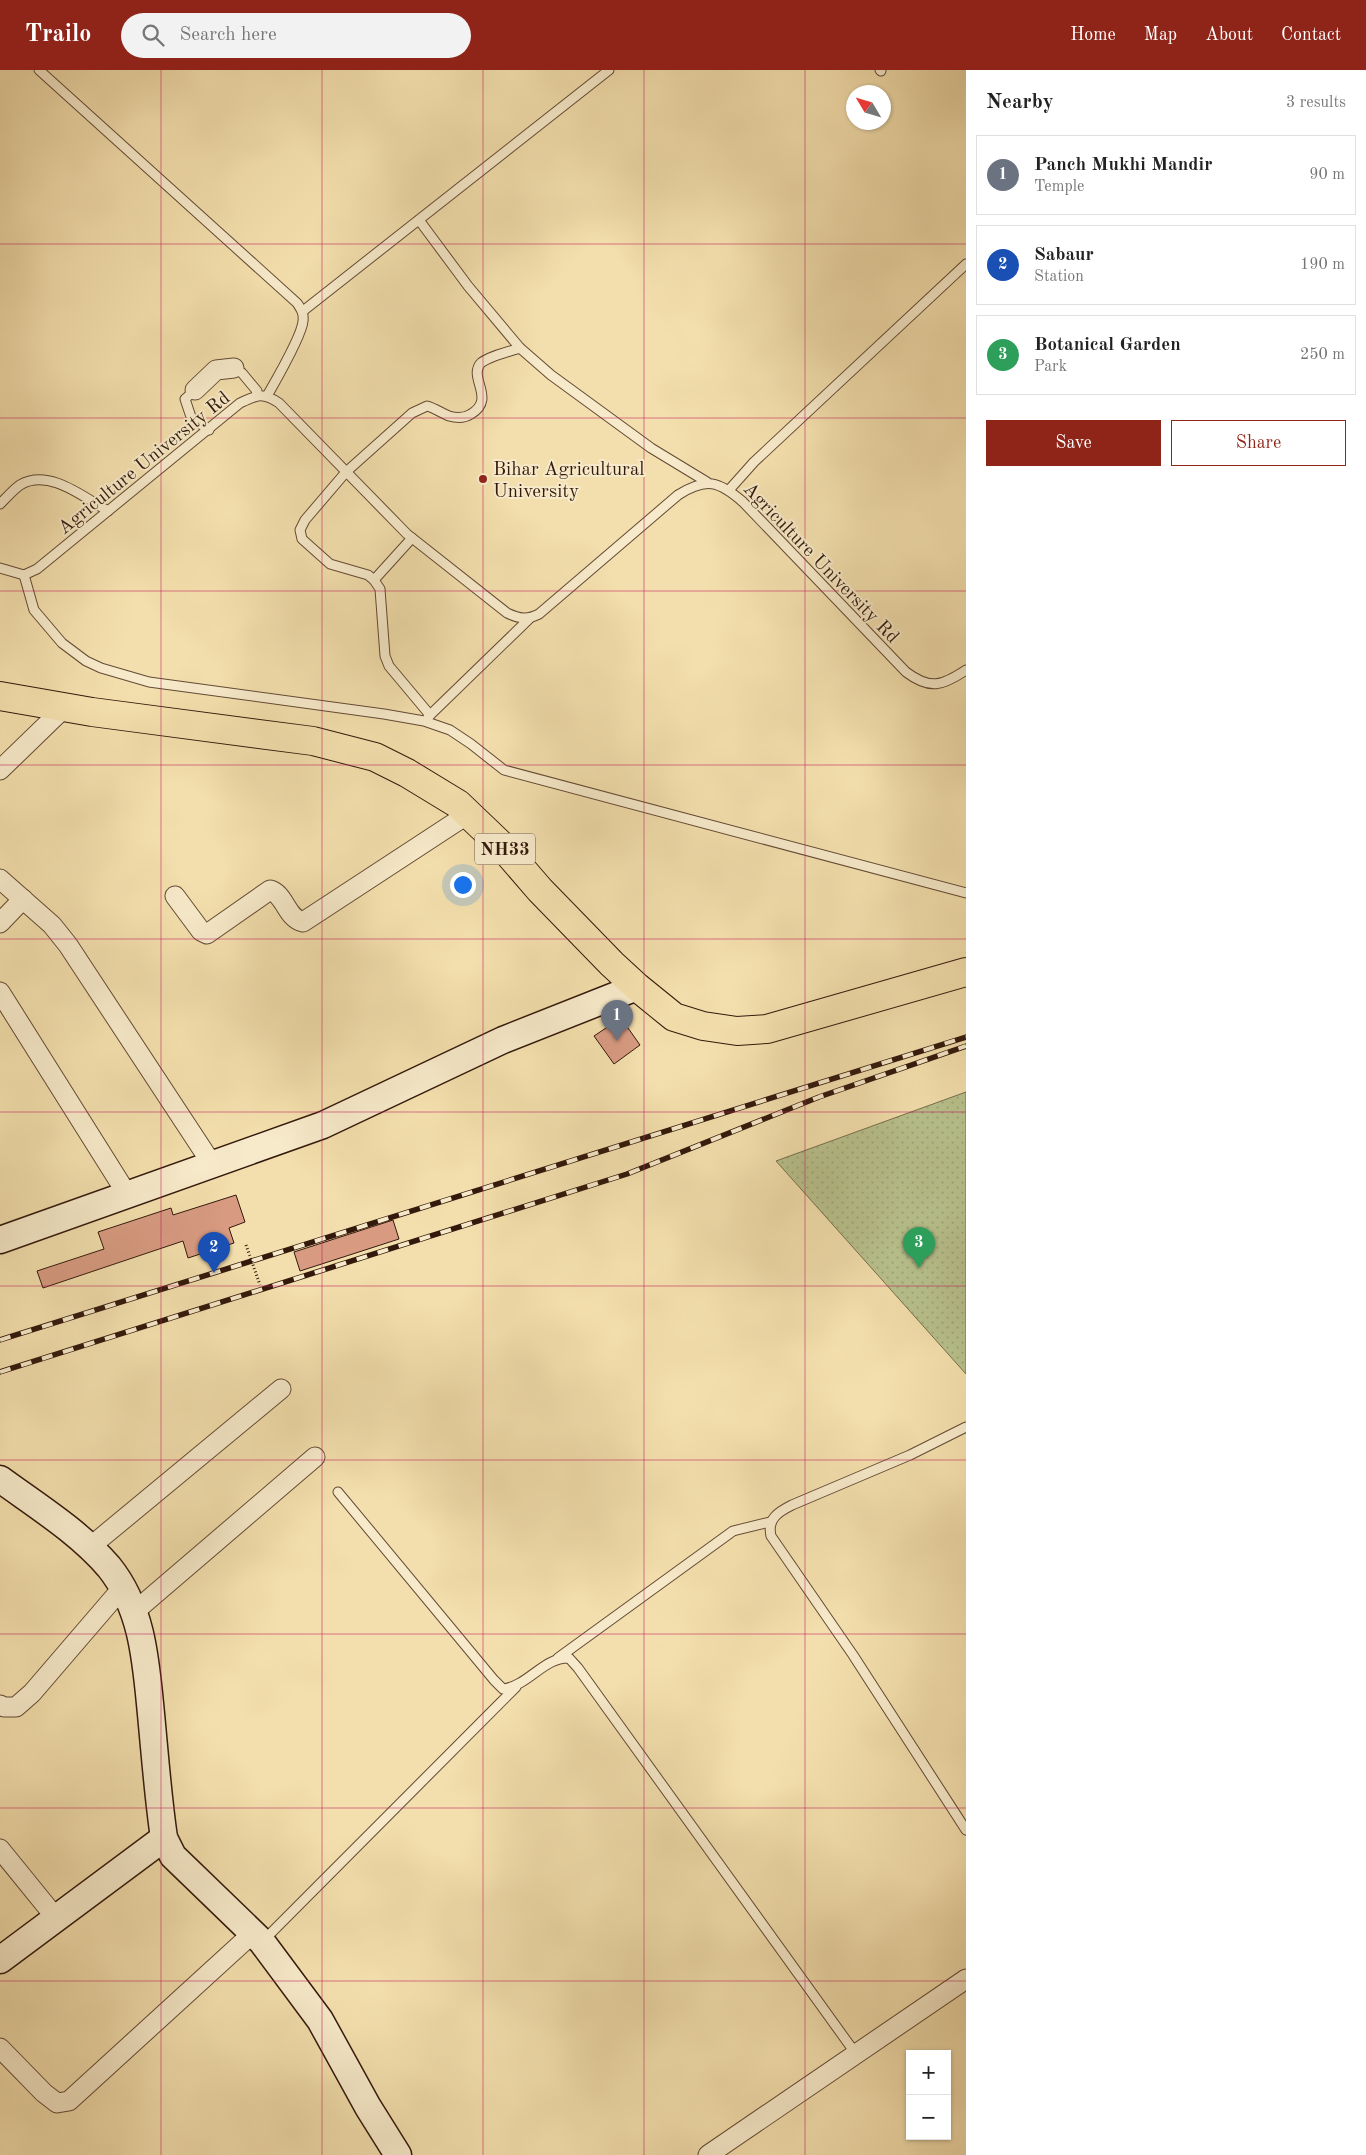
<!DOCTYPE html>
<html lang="en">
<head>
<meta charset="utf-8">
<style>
	body { margin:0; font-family:"Old Standard TT",serif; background:#f2f2f2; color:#222 }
	.controls { position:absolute; right:15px; bottom:15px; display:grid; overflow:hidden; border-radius:0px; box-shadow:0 1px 4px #0004 }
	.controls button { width:45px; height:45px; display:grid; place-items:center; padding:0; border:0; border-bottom:1px solid #e0e0e0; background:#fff; color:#222; font:25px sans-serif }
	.compass { position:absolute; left:846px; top:15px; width:45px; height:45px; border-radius:50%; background:#fff; box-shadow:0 1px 4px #0004; rotate:308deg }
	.you { position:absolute; left:462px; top:814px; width:18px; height:18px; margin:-12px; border:4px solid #fff; border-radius:50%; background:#1a73e8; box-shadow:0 0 0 8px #1a73e833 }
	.badge { display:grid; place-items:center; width:32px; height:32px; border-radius:50%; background:#8f2418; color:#fff; font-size:16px; font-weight:700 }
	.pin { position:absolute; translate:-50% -41px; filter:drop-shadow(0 1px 2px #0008) }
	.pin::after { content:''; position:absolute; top:26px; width:18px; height:15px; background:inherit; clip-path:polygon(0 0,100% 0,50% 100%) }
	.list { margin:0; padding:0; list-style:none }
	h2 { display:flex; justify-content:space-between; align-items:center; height:65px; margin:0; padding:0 20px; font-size:21px }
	h2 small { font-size:16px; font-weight:400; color:#767676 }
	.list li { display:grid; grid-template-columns:32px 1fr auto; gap:15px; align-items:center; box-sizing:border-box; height:80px; margin:0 10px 10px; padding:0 10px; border:1px solid #e0e0e0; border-radius:0px }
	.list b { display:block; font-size:19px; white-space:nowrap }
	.list p { margin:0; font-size:16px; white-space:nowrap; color:#767676 }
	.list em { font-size:16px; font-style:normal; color:#767676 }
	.actions { display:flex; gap:10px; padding:15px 20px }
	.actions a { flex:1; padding:11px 0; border:1px solid #8f2418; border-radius:0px; text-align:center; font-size:18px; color:#8f2418 }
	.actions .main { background:#8f2418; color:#fff }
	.icon { flex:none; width:28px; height:28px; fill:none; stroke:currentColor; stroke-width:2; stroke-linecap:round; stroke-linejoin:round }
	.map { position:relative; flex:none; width:966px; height:2085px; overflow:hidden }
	header { display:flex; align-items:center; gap:30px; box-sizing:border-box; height:70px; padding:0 25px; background:#8f2418; color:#fff }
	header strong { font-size:24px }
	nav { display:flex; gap:28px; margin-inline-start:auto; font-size:18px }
	.search { width:350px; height:45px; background:#f2f2f2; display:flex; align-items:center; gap:12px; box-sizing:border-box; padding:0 18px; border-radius:28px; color:#767676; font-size:19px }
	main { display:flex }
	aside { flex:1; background:#fff }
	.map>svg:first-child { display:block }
	.park { fill:url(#park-dots); stroke:#766e4c }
	.building { fill:#d89b82; stroke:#33190c }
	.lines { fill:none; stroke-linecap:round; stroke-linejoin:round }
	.lane-casing { stroke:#634a34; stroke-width:11 }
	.street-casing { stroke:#634a34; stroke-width:21 }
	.secondary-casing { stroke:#33190c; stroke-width:29 }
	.highway-casing { stroke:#33190c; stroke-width:30 }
	.lane { stroke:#f7eaca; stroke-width:9 }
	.street { stroke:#f7eaca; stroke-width:19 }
	.secondary { stroke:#f7eaca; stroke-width:26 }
	.highway { stroke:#f3dfad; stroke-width:28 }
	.rail-casing { stroke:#33190c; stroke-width:5.5 }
	.rail { stroke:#f7eaca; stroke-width:4; stroke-dasharray:11; stroke-linecap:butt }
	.path-bridge { stroke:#33190c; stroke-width:3; stroke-dasharray:1 2.5; stroke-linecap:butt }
	.grid { fill:none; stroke:#c2185b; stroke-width:1; stroke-opacity:0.55 }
	.poi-dot { fill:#8f2418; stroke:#f7eaca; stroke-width:2 }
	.labels { text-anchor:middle; stroke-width:4; stroke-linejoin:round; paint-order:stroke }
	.shield { fill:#f7eaca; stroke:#6e5845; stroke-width:1 }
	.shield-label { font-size:18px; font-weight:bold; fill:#33190c }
	.street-label { font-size:19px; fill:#33190c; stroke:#f7eaca }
	.poi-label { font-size:19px; fill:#33190c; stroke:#f7eaca; text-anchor:start }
</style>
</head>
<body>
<header>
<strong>Trailo</strong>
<div class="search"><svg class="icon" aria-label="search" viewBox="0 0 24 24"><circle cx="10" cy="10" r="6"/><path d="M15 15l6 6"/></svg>Search here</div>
<nav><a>Home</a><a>Map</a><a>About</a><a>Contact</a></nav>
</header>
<main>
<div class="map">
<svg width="966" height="2085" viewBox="0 0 966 2085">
	<defs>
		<pattern id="park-dots" width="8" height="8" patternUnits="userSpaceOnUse" patternTransform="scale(1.25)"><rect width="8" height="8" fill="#b8c28d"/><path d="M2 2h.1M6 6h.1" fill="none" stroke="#9fa678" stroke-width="1.8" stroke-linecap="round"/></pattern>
	</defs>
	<rect width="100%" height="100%" fill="#f3dfad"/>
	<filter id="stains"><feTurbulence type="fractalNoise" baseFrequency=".004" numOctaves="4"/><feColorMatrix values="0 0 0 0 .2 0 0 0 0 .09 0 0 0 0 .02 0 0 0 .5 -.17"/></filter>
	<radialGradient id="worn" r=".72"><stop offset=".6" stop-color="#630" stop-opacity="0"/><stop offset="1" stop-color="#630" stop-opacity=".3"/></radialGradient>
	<path class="park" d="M966,1022V1304L776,1091Z"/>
	<g class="building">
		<path d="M621,948L640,975L614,994L594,966Z"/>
		<path d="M236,1125L245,1152L229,1158L234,1173L188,1188L183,1171L43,1218L37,1201L104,1179L98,1162L171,1138L173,1145Z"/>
		<path d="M393,1150L399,1169L300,1201L294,1182Z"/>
	</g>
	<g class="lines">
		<defs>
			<g id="lane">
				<path d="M39,0L297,233C301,239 304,243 303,251C302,266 276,310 267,326"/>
				<path d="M880,0L881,1"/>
				<path d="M419,150L468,216L520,278L551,305L651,378L707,412"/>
				<path d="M303,241L609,0"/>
				<path d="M234,298L242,303L257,321L256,326"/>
				<path d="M195,320L185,329L191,347L209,360"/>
				<path d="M729,420L754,392L966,194"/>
				<path d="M0,434C6,428 13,420 20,415C49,398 83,427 108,441"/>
				<path d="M0,498L24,505L37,499L240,333C257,325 262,322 279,333L407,464L507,543C520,549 527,550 539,544L678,425C706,407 719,411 743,432L906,602C930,620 942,616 966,600"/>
				<path d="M24,505L34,540L62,573L86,591L101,598L149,612L384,644L424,651L450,660L471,674L504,700L966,823"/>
				<path d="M374,510L412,468"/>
				<path d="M430,645L389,596L385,586L380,519L374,510L368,505L330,494L302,469L300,460L305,450L346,402L412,343L427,336C435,338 441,343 449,346C456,348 465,348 471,344C496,329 469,309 480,294C486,287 511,281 520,278"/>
				<path d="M428,647L529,549"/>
				<path d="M966,1357L910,1385L792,1435C778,1442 767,1449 771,1466L853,1585L966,1760"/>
				<path d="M338,1422L494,1610L503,1619C528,1616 544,1587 569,1588L578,1598L856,1984"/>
				<path d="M558,1588L733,1461L770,1452"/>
				<path d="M264,1870L516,1617"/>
			</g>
			<g id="street">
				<path d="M195,320L216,300L234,298"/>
				<path d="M0,700L65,637"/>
				<path d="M0,809L52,855L68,875L212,1094"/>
				<path d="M175,826L201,861L207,864L270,820C285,824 286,848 303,852L468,744"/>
				<path d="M0,853L23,829"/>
				<path d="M0,922L127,1124"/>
				<path d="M90,1477L281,1319"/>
				<path d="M134,1542L315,1387"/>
				<path d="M0,1635L4,1637H16L32,1623L123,1517"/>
				<path d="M0,1779L56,1848"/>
				<path d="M0,1978L44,2023L57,2033L69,2031L253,1863"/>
				<path d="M708,2085L966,1909"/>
			</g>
			<g id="secondary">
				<path d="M0,1170L323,1055L503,970L637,917"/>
				<path d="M0,1409C37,1436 79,1462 109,1497C143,1539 146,1593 151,1644C155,1686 158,1727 164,1768L173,1786L262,1872L320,1950L368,2037L398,2085"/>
				<path d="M0,1890L164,1768"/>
			</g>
			<path id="highway" d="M0,626L92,642L313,671L375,687L407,703L458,734L502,776L540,820L612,894L637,917L674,947L703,956L737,961L767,959L966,902"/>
		</defs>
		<use href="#lane" class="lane-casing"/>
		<use href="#street" class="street-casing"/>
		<use href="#secondary" class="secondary-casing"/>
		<use href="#highway" class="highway-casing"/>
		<use href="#lane" class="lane"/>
		<use href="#street" class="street"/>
		<use href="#secondary" class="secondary"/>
		<use href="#highway" class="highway"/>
		<defs>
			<g id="rail">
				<path d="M0,1270L966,967"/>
				<path d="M0,1302L627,1104L819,1027L966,976"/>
			</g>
		</defs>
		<use href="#rail" class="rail-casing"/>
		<use href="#rail" class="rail"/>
		<path class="path-bridge" d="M246,1175L260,1215"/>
	</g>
	<path class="grid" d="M161,0V2085M322,0V2085M483,0V2085M644,0V2085M805,0V2085M0,174H966M0,348H966M0,521H966M0,695H966M0,869H966M0,1042H966M0,1216H966M0,1390H966M0,1564H966M0,1738H966M0,1911H966"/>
	<circle class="poi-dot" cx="483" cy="409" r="5"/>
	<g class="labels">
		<rect class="shield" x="475" y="763.5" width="60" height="31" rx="4"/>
		<g class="shield-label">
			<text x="505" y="785">NH33</text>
		</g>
		<g class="street-label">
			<text transform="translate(143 392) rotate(-39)" y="7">Agriculture University Rd</text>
			<text transform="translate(822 492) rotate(46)" y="7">Agriculture University Rd</text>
		</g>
		<g class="poi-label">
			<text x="493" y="405">Bihar Agricultural<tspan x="493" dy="22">University</tspan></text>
		</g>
	</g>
	<rect width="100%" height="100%" filter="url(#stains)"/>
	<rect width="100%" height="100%" fill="url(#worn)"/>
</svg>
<div class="controls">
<button>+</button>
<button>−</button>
</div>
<svg class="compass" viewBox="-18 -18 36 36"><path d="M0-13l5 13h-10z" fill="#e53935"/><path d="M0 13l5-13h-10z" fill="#767676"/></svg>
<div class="you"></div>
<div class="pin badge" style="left:617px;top:971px;background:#6b7280">1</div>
<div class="pin badge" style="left:214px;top:1203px;background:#1a4fb4">2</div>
<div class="pin badge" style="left:919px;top:1198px;background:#2e9e5b">3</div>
</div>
<aside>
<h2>Nearby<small>3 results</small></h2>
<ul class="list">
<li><span class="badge" style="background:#6b7280">1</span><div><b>Panch Mukhi Mandir</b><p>Temple</p></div><em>90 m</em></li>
<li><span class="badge" style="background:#1a4fb4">2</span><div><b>Sabaur</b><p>Station</p></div><em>190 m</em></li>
<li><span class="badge" style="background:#2e9e5b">3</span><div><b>Botanical Garden</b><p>Park</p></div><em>250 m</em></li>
</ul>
<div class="actions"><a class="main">Save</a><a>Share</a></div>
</aside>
</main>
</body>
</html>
